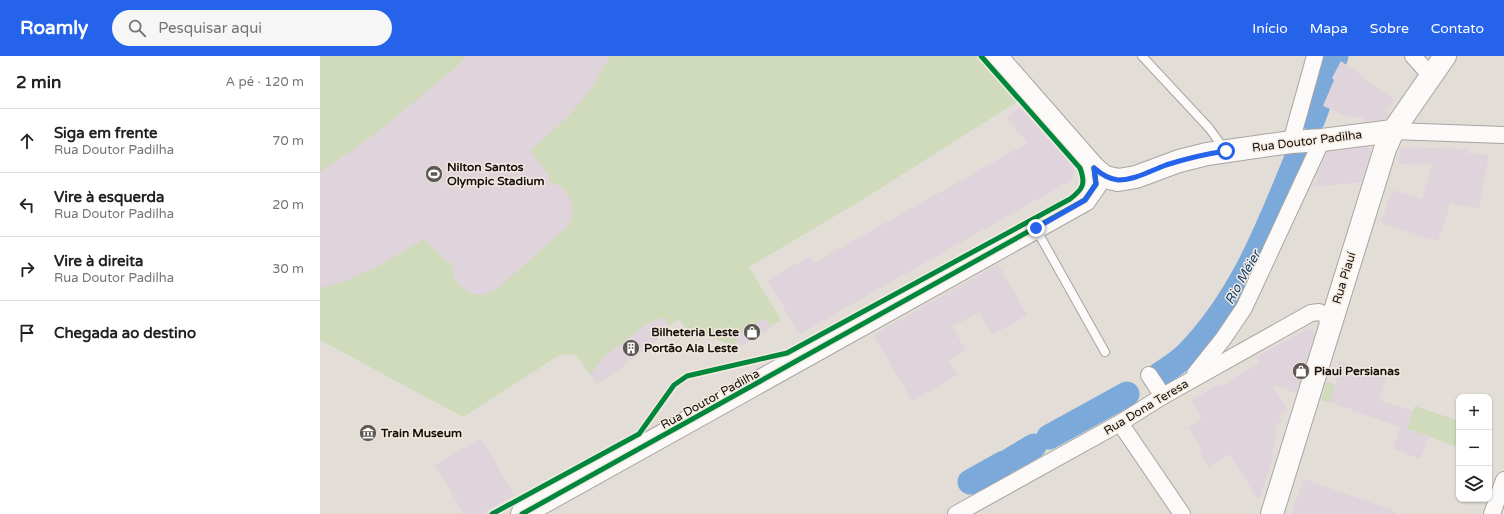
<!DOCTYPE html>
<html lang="pt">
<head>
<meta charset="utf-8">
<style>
	body { margin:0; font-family:"Varela Round",sans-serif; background:#f6f6f6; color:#202124 }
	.controls { position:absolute; right:12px; bottom:12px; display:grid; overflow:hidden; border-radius:8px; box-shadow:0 1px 3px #0004 }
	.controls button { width:36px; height:36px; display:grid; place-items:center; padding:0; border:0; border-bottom:1px solid #e0e0e0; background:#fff; color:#202124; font:20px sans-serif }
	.stop { position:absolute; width:12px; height:12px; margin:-9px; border:3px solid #2563eb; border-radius:50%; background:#fff }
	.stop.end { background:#2563eb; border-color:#fff; box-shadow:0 1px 4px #0008 }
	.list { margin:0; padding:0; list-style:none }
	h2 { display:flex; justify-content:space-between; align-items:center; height:52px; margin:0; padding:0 16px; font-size:17px }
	h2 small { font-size:13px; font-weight:400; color:#757577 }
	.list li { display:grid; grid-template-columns:26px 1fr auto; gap:12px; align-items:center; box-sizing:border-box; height:64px; padding:0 16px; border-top:1px solid #e0e0e0 }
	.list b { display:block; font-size:15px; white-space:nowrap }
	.list p { margin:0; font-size:13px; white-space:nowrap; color:#757577 }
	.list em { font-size:13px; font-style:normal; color:#757577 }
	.icon { flex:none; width:22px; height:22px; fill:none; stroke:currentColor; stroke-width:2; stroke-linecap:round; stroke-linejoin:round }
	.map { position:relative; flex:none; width:1184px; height:458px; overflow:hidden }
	header { display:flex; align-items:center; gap:24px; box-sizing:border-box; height:56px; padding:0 20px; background:#2563eb; color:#fff }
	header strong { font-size:19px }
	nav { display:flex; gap:22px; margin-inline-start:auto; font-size:14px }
	.search { width:280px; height:36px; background:#f6f6f6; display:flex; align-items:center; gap:10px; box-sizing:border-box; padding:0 14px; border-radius:22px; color:#757577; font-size:15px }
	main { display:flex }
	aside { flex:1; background:#fff }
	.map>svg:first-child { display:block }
	.green { fill:#cfdbba }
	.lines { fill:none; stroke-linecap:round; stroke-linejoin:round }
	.river { stroke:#7baada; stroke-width:25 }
	.building { fill:#dfd3dc }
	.lane-casing { stroke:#a9a4a0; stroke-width:10 }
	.street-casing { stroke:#a9a4a0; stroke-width:18 }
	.secondary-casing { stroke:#a9a4a0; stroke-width:24 }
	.lane { stroke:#fbfaf9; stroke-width:8 }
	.street { stroke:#fbfaf9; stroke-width:16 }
	.secondary { stroke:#fbfaf9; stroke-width:22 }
	.cycleway-casing { stroke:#f5eadf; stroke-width:8 }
	.cycleway { stroke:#00873e; stroke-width:5 }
	.route { stroke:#2563eb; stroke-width:5 }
	.labels { text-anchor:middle; stroke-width:3; stroke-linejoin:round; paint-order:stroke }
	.street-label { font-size:12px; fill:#15110e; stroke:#f5eadf }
	.poi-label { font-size:12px; font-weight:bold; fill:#15110e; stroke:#f5eadf; text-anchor:start }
	.water-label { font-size:13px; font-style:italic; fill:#104271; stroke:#f5eadf }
</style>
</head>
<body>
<header>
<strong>Roamly</strong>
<div class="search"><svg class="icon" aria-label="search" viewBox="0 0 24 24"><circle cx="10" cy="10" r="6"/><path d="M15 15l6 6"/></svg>Pesquisar aqui</div>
<nav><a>Início</a><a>Mapa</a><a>Sobre</a><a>Contato</a></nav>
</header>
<main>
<aside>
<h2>2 min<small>A pé · 120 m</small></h2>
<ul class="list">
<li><svg class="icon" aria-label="ahead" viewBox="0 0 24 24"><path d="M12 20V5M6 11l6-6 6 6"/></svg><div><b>Siga em frente</b><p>Rua Doutor Padilha</p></div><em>70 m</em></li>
<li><svg class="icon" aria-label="left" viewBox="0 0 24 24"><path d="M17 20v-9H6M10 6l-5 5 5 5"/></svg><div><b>Vire à esquerda</b><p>Rua Doutor Padilha</p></div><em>20 m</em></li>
<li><svg class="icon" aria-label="right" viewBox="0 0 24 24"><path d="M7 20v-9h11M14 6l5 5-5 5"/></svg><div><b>Vire à direita</b><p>Rua Doutor Padilha</p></div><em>30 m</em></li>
<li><svg class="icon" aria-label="arrive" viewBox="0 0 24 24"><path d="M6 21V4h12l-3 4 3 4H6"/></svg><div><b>Chegada ao destino</b></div></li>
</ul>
</aside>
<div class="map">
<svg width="1184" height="458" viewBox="0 0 1184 458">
	<rect width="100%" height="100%" fill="#e3ddd7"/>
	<g class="green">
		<path d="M0,0H658L698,45L542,144L429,211L461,264L450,270L451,272L420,291L417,287L411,289L365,271L359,263L349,270L338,283L293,318L276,327L256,299L241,298L143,361L0,284Z"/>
		<path d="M1007,326L1015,329L1010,346L1001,344Z"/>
		<path d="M1095,350L1139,365V379L1135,390L1087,373Z"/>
	</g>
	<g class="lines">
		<g class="river">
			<path d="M993,63L1016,0"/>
			<path d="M835,322C846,314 858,307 867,298C922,242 949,170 978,99"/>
			<path d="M729,381L807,338"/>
			<path d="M692,403L714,390"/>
			<path d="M650,426L684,407"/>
		</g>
	</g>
	<g class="building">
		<path d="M147,0H290L271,33L249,60L210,95L229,120V126L238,129L246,135L251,144L253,153L252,162L248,170L177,233L169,237L160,239L150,237L142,232L136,225L133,216L132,207L124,203L104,183L55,212L20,227L0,232V116L51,81L132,15Z"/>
		<path d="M1021,5L1075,44L1066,56L1070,58L1066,63L1043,66L1044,62L1026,60L1003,50L1014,24L1012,22Z"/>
		<path d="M702,49L754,109L753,123L479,278L448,224L490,200L494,207L708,87L687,63Z"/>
		<path d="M1048,91L1051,96L1042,126L993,131L1007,96Z"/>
		<path d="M1080,91L1138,93L1147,94V97L1169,99L1159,152L1130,148L1118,185L1061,167L1072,134L1102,143L1112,109L1079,108Z"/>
		<path d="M678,208L707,259L672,279L659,256L632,271L646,294L629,305L637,319L592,345L554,279Z"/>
		<path d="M344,261L349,270L338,283L293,318L276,327L270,319L284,301L328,267Z"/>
		<path d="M445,262L451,272L420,291L414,280Z"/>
		<path d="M990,272L995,277L977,337L952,329L967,354L958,359L962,365L955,369L958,375L951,398L953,401L939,445L909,398L888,411L880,398L883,396L868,371L882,363L871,344L901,328L902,330L940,307L936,301Z"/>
		<path d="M1019,305L1066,321L1059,344L1093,355L1087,373L1109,380L1100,403L1073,393L1080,371L1010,346L1018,321L1014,320Z"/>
		<path d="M161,382L194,439L161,458H144L115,409Z"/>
		<path d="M984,423L1077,456L1076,458H971Z"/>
	</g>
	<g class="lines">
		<defs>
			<g id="lane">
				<path d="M822,0L889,72L905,94"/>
				<path d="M716,173L785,296"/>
			</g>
			<g id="street">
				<path d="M1093,0L1111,20"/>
				<path d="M1073,75L1184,79"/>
				<path d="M971,86L995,0"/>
				<path d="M875,318L903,283L924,252L1002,84"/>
				<path d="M829,319L843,340"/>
				<path d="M800,367L862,458"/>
				<path d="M636,458L800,367L843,340L991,257L999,256L1006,259L1009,270"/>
				<path d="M1172,458L1184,424"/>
			</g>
			<g id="secondary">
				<path d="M676,0L774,112L785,121L798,124L816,121L859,105L887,98L971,86L1002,84L1073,75"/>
				<path d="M202,458L765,144L776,128L774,112"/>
				<path d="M952,458L1065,93L1073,75L1125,0"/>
			</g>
		</defs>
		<use href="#lane" class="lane-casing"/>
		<use href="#street" class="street-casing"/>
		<use href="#secondary" class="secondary-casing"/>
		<use href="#lane" class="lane"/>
		<use href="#street" class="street"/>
		<use href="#secondary" class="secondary"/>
		<defs>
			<g id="cycleway">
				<path d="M172,458L319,378L354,329L367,320L467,297L750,143C763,133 766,128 760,112L661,0"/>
				<path d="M202,458L765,144L776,128L774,112"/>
			</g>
		</defs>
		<use href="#cycleway" class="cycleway-casing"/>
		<use href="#cycleway" class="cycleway"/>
	</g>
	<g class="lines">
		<path class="route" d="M716,172L765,144L776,128L774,112C781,118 788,123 798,124C815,124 830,115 846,109C865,103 885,98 906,95"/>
	</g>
	<defs>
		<symbol id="stadium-disc" viewBox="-11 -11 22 22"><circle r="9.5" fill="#5d5854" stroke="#f5eadf"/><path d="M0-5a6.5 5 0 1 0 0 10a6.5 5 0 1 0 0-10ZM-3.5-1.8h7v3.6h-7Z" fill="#fff"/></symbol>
		<symbol id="shop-disc" viewBox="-11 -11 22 22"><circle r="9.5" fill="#5d5854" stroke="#f5eadf"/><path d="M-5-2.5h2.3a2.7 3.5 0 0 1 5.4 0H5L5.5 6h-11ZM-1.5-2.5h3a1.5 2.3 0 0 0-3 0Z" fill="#fff"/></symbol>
		<symbol id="building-disc" viewBox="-11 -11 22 22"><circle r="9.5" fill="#5d5854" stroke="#f5eadf"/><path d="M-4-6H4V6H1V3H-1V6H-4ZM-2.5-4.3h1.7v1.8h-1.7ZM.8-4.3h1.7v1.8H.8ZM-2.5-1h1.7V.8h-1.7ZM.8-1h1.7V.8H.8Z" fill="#fff"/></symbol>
		<symbol id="museum-disc" viewBox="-11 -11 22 22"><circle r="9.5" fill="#5d5854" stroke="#f5eadf"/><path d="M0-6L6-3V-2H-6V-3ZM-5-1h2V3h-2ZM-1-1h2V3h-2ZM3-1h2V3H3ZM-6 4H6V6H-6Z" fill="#fff"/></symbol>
	</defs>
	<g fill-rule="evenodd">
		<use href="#stadium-disc" x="104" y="108" width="20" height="20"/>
		<use href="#shop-disc" x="422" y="266" width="20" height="20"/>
		<use href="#building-disc" x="301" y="282" width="20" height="20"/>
		<use href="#shop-disc" x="971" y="305" width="20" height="20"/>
		<use href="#museum-disc" x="38" y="367" width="20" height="20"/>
	</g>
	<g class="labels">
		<g class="street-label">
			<text transform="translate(987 85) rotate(-7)" y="4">Rua Doutor Padilha</text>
			<text transform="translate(1024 222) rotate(-73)" y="4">Rua Piauí</text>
			<text transform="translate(390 343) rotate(-29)" y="4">Rua Doutor Padilha</text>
			<text transform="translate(826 351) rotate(-31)" y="4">Rua Dona Teresa</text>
		</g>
		<g class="poi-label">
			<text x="127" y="115">Nilton Santos<tspan x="127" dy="14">Olympic Stadium</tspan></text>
			<text x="419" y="280" text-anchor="end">Bilheteria Leste</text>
			<text x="324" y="296">Portão Ala Leste</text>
			<text x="994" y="319">Piaui Persianas</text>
			<text x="61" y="381">Train Museum</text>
		</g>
		<g class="water-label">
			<text transform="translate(922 221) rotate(-61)" y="5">Rio Méier</text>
		</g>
	</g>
</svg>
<div class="controls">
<button>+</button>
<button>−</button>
<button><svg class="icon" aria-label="layers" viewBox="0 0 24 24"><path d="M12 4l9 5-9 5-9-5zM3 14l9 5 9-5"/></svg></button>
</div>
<div class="stop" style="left:906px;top:95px"></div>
<div class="stop end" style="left:716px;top:172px"></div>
</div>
</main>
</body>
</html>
